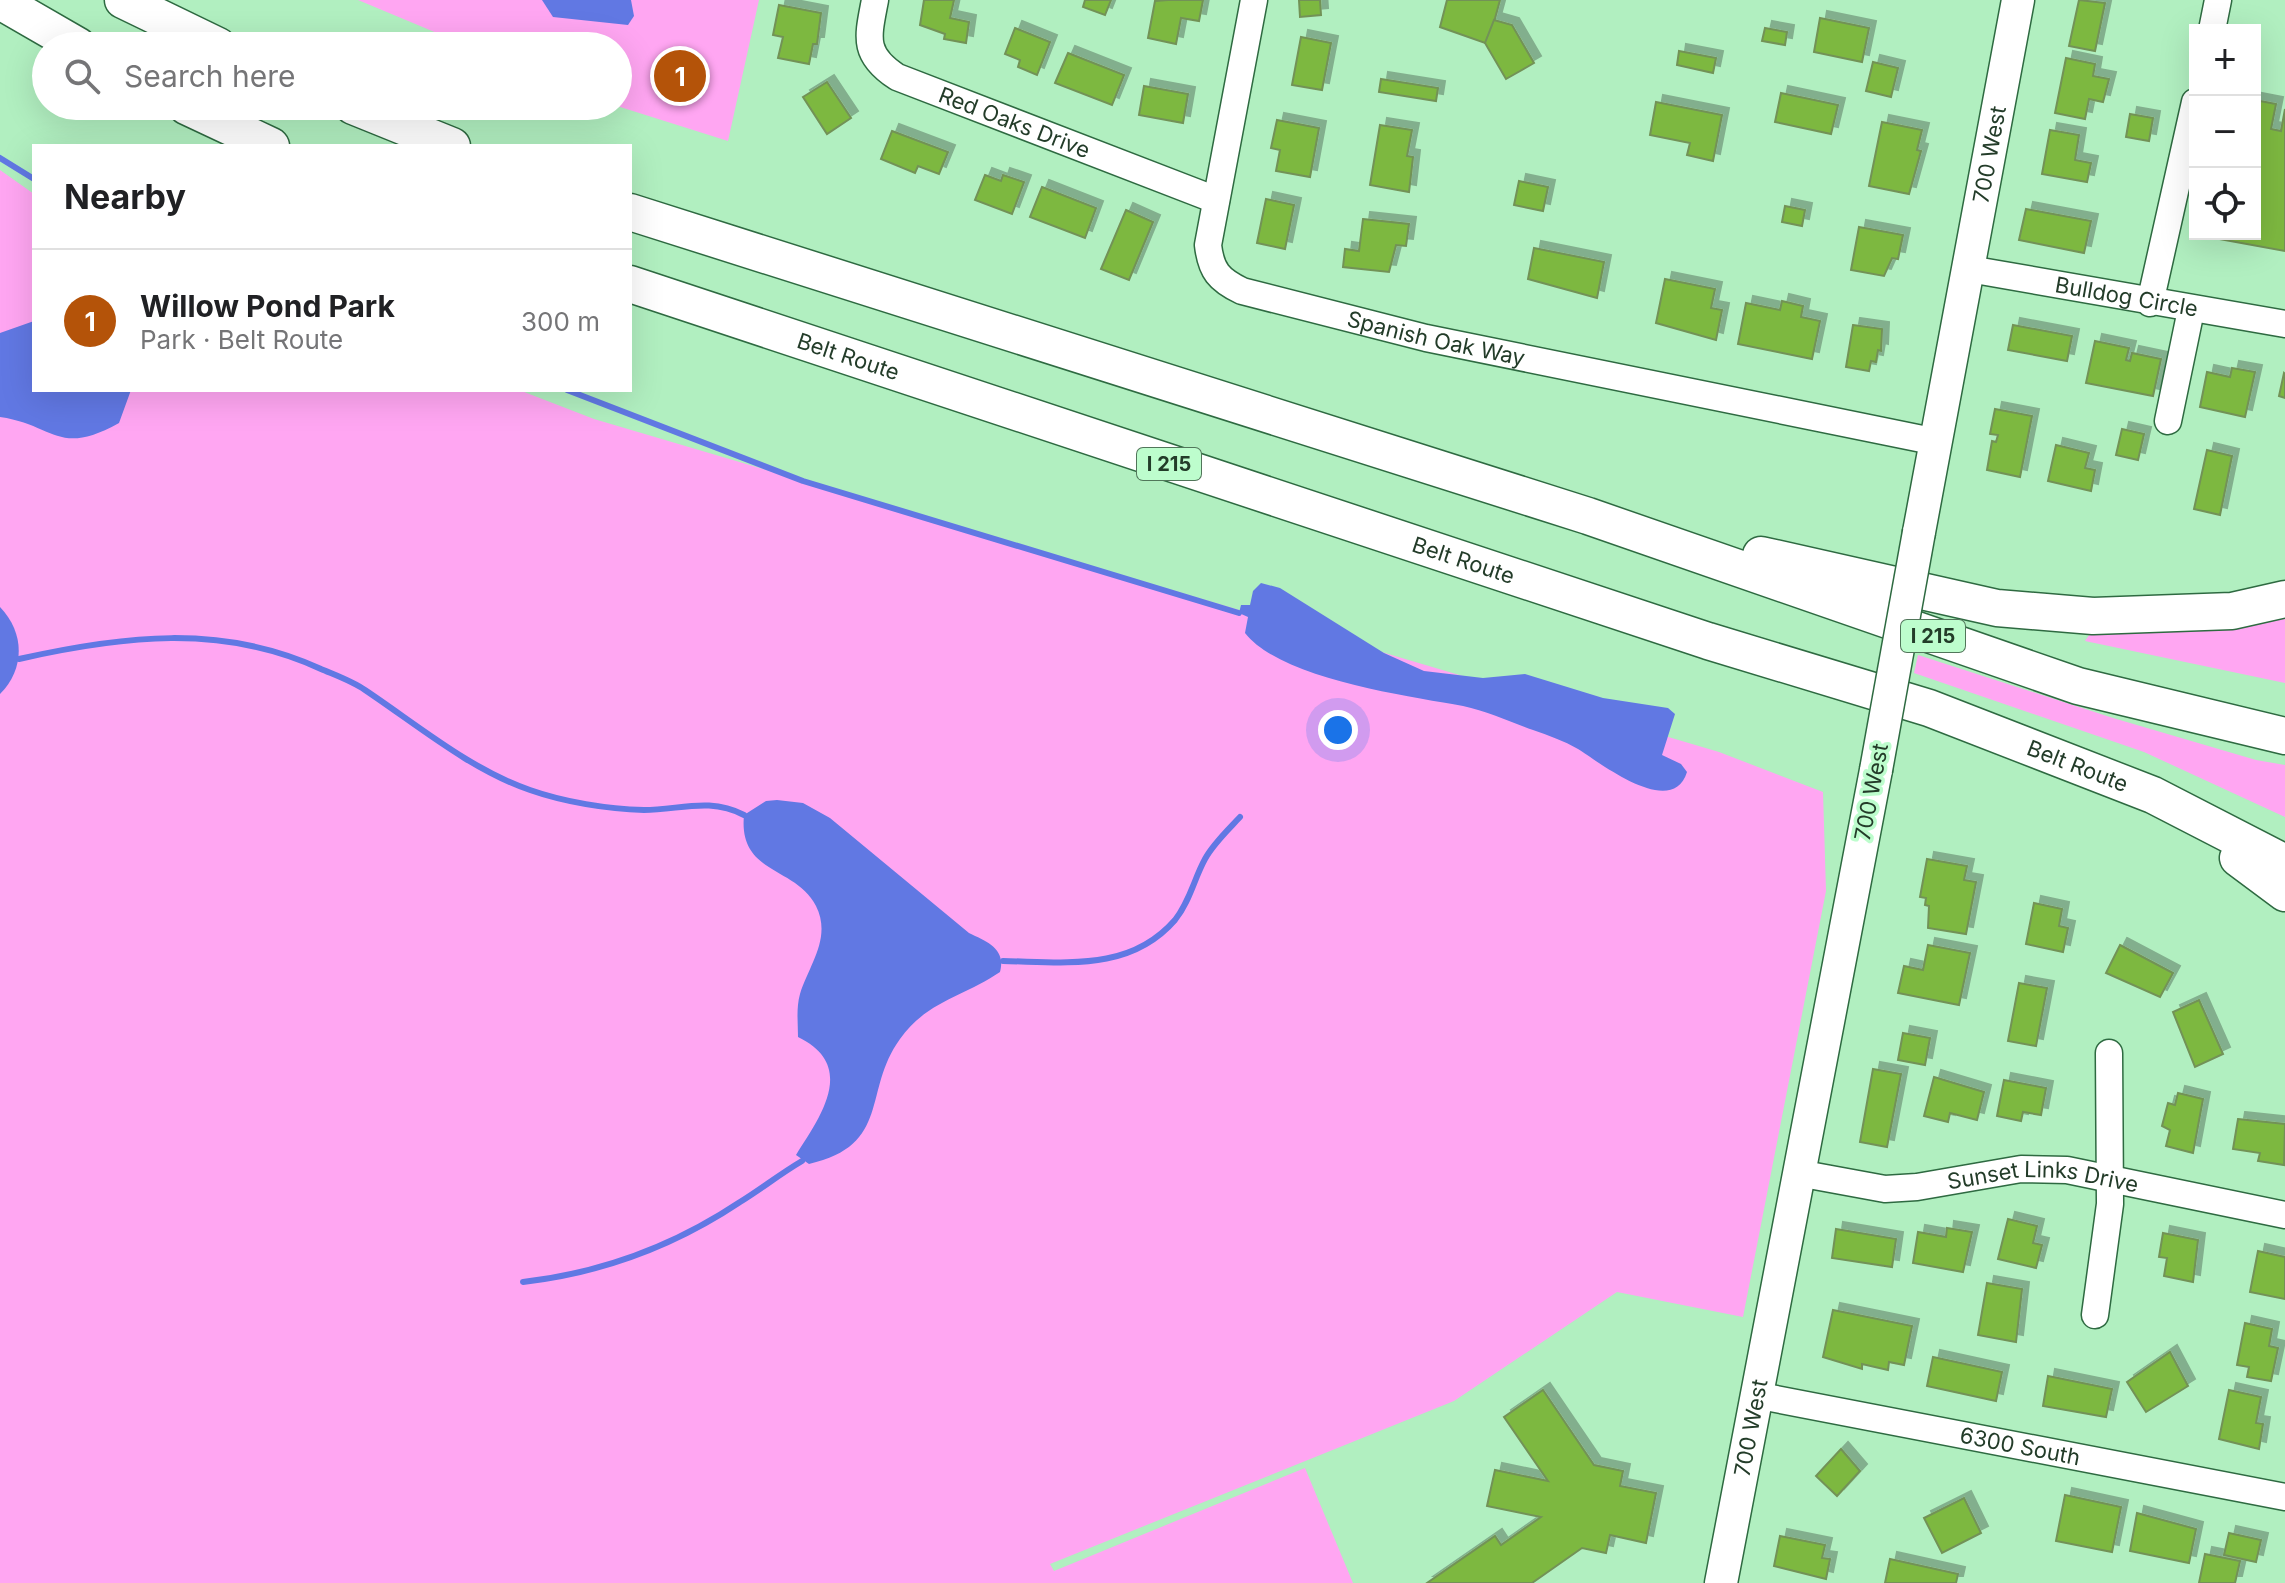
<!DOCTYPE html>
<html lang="en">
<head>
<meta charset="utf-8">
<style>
	body { margin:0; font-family:Inter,sans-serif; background:#f2f2f2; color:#202124 }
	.controls { position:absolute; right:24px; top:24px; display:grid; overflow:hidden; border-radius:0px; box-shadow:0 8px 32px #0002 }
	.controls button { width:72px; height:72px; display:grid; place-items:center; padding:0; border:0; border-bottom:2px solid #e0e0e0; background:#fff; color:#202124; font:40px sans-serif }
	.you { position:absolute; left:1338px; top:730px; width:28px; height:28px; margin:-20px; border:6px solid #fff; border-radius:50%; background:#1a73e8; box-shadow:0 0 0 12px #1a73e833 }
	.badge { display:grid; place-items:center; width:52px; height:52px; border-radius:50%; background:#b45309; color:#fff; font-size:26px; font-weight:700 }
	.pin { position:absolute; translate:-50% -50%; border:4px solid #fff; box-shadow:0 2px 8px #0006 }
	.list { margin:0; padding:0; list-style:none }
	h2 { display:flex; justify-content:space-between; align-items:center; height:104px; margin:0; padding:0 32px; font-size:34px }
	h2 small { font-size:26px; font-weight:400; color:#757577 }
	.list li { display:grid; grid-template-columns:52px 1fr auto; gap:24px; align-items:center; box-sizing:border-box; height:144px; padding:0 32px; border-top:2px solid #e0e0e0 }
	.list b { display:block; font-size:30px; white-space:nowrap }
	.list p { margin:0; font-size:26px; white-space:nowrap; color:#757577 }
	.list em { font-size:26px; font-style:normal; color:#757577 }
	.icon { flex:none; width:44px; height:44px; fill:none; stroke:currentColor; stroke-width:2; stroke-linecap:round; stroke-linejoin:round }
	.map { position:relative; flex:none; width:2285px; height:1583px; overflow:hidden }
	.search { position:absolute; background:#fff; box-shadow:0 8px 32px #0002; left:32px; top:32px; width:600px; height:88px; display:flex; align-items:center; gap:20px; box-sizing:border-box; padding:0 28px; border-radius:44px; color:#757577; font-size:30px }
	.panel { position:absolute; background:#fff; box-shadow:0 8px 32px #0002; left:32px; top:144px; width:600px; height:248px; border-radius:0px }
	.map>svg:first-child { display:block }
	.green { fill:#ffa6f2 }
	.water { fill:#6178e3 }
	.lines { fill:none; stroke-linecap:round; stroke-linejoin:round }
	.stream { stroke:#6178e3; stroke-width:6 }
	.building { fill:#7db841; stroke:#729257; stroke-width:2; filter:url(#shadow) }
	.minor-casing { stroke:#2e6a41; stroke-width:29 }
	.major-casing { stroke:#2e6a41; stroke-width:35 }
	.highway-casing { stroke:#2e6a41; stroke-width:39 }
	.minor { stroke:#fff; stroke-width:26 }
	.major { stroke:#fff; stroke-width:32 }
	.highway { stroke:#fff; stroke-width:36 }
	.major-bridge-casing { stroke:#2e6a41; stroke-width:35; stroke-linecap:butt }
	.major-bridge { stroke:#fff; stroke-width:32 }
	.labels { text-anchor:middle; stroke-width:7; stroke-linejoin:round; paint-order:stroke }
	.shield { fill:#bdfdcd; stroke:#51765a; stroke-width:2 }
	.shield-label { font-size:20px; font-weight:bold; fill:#233c29 }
	.street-label { font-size:22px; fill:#233c29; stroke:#bdfdcd }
</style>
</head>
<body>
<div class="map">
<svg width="2285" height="1583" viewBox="0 0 2285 1583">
	<defs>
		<filter id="shadow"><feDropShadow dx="7" dy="-7" stdDeviation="0" flood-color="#0004"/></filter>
	</defs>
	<rect width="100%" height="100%" fill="#b1efc0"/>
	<g class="green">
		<path d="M358,0H759L728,141L617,106L618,46H468Z"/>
		<path d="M0,170L34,194V390H519L594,419L1719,752L1823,792L1826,891L1743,1317L1617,1292L1454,1401L1050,1564L1054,1571L1305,1468L1353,1583H0Z"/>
		<path d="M2285,615V683L2085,641L2092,631Z"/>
		<path d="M1918,655L2113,718L2256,760L2285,765V817L2144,752L1914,673Z"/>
	</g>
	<g class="water">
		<path d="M542,0H631L634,16L628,25L553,17Z"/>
		<path d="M34,321V390H131L119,423C58,457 55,425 0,417V333Z"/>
		<path d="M1261,583L1280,588L1384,653L1424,671L1483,678L1525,674L1603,698L1668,708L1675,714L1662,755L1681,764L1687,772C1672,820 1599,762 1578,749C1564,741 1548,735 1533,730C1510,722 1487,711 1463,706C1407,696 1281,679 1245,633L1248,617L1239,613L1241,605H1250L1253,591Z"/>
		<path d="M0,607C25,633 25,669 0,694Z"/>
		<path d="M777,800L803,803L830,818L969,933C988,942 1006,949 1000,972C965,996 927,1001 900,1039C862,1091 892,1145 809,1164L796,1155C820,1117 858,1066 798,1037C798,1023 796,1008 800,994C809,965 832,938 816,906C796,866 738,875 744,815L766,801Z"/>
	</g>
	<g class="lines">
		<g class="stream">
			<path d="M0,158L34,179"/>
			<path d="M567,390L803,481L1239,613"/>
			<path d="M19,659C121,636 222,623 321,669C335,675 352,681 365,690C416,724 471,770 530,790C564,802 607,809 644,810C680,810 709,797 744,815"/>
			<path d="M1003,961C1065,962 1130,972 1175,920C1190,901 1194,879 1205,859C1213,844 1228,830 1240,817"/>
			<path d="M523,1282C601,1273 674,1246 740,1202C761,1189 780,1174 802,1161"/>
		</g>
	</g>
	<g class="building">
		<path d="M924,0H954L950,18L969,22L966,43L944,39L945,34L920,25Z"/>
		<path d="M1085,0H1111L1105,15L1083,7Z"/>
		<path d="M1168,0H1203L1199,21L1181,18L1176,44L1148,38L1155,1Z"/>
		<path d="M1299,0H1320L1321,15L1300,17Z"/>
		<path d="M1447,0H1500L1488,44L1440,27Z"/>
		<path d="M2079,0L2105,3L2095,51L2069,46Z"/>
		<path d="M779,5L821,13L817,44H813L809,64L778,58L783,37L773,35Z"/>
		<path d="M1820,18L1869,28L1862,62L1814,52Z"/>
		<path d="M1494,20L1512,25L1534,63L1506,79L1485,43Z"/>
		<path d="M1015,28L1050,42L1037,75L1018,67L1020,60L1005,54Z"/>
		<path d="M1765,28L1787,32L1785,45L1762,41Z"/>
		<path d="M1301,37L1331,43L1322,90L1292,85Z"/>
		<path d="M1679,51L1716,58L1713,73L1677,65Z"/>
		<path d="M1068,53L1124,75L1112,105L1055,83Z"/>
		<path d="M2066,58L2095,64L2093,76L2109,79L2103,102L2089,99L2085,119L2055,113Z"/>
		<path d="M1873,62L1898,68L1891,97L1866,91Z"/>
		<path d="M1381,79L1438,88L1436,101L1379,92Z"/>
		<path d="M827,82L851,118L827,134L803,97Z"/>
		<path d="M1144,86L1188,94L1183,123L1139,115Z"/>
		<path d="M1781,93L1838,105L1831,134L1775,122Z"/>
		<path d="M2255,100L2276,104L2271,129L2281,131L2285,109V251L2203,236L2255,234Z"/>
		<path d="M1656,102L1722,115L1713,161L1687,155L1690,143L1650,135Z"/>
		<path d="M2130,114L2153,118L2149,141L2126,137Z"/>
		<path d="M1277,120L1319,128L1310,177L1276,171L1280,150L1271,148Z"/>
		<path d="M1882,122L1922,130L1917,150L1921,151L1909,194L1869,186Z"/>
		<path d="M1380,125L1412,130L1407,156L1413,157L1409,192L1370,185Z"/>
		<path d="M2050,130L2079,135L2075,160L2091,163L2087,182L2042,174Z"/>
		<path d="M892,131L948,152L939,174L918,166L915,173L881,159Z"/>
		<path d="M985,175L1001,181L1003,175L1024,182L1012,214L975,200Z"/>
		<path d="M1519,181L1548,187L1543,211L1514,205Z"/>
		<path d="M1042,187L1096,208L1085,238L1030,217Z"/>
		<path d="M1266,199L1294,205L1285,249L1257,243Z"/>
		<path d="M1785,206L1805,210L1802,226L1782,222Z"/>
		<path d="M2026,209L2091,221L2084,253L2019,240Z"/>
		<path d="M1126,210L1153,222L1129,280L1101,269Z"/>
		<path d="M1363,219L1409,224L1406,246L1396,245L1389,272L1343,267L1345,249L1359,251Z"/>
		<path d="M1859,227L1903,235L1898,259L1892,258L1884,276L1851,270Z"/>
		<path d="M1534,248L1604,262L1597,298L1528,279Z"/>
		<path d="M1665,279L1715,289L1711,308L1722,310L1716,340L1656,323Z"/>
		<path d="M1782,301L1803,306L1801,317L1820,321L1812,359L1738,344L1746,303L1780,310Z"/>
		<path d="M1853,325L1882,329L1881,351L1878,350L1876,362L1871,361L1869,371L1846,367Z"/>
		<path d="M2013,325L2072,336L2067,361L2008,350Z"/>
		<path d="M2095,341L2129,348L2126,360L2130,361L2132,353L2161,359L2153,396L2086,383Z"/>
		<path d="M2232,368L2255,372L2245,417L2200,407L2207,372L2230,377Z"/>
		<path d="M2284,373L2285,374V398L2279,396Z"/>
		<path d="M1995,409L2032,416L2020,477L1987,470L1992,441L1996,442L1998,435L1990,434Z"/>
		<path d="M2122,429L2144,434L2138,460L2116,455Z"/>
		<path d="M2056,445L2089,453L2085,468L2095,470L2091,491L2048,481Z"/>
		<path d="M2207,450L2232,456L2220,515L2194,509Z"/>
		<path d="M1927,859L1967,866L1964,880L1976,882L1966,934L1928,928L1929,906L1925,905L1926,898L1920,897Z"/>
		<path d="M2034,903L2062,909L2059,926L2068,928L2063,952L2026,944Z"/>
		<path d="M1928,945L1970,953L1959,1005L1898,993L1904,966L1923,970Z"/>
		<path d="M2120,945L2173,973L2160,997L2106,973Z"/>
		<path d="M2019,983L2047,988L2036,1046L2008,1041Z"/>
		<path d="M2199,1000L2223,1054L2195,1067L2173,1012Z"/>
		<path d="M1903,1033L1930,1038L1925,1065L1898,1060Z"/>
		<path d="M1873,1069L1901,1074L1887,1147L1860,1142Z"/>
		<path d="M1934,1077L1984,1092L1977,1120L1950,1113L1948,1122L1924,1116Z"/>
		<path d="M2004,1080L2046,1088L2041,1115L2023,1112L2021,1121L1997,1116Z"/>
		<path d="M2178,1093L2203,1099L2193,1153L2166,1146L2170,1130L2162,1126L2168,1103L2175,1105Z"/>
		<path d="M2238,1119L2285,1124L2284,1165L2258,1161L2260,1153L2233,1149Z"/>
		<path d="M2008,1219L2037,1226L2033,1243L2042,1245L2036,1268L1998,1259Z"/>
		<path d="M1947,1228L1972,1232L1963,1272L1913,1263L1918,1232L1946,1237Z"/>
		<path d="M1836,1229L1896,1239L1892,1267L1832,1258Z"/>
		<path d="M2163,1233L2198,1240L2193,1282L2164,1276L2167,1258L2159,1257Z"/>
		<path d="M2258,1251L2285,1257V1299L2250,1292Z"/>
		<path d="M1987,1283L2022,1289L2016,1342L1978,1335Z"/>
		<path d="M1833,1310L1912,1326L1904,1365L1889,1362L1888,1370L1862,1364V1369L1823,1357Z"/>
		<path d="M2245,1323L2272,1329L2269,1346L2278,1348L2271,1381L2247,1377L2249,1367L2237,1365Z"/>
		<path d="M2170,1352L2188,1386L2146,1412L2127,1382Z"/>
		<path d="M1933,1357L2002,1372L1996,1401L1927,1386Z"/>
		<path d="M2048,1376L2112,1389L2106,1417L2043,1406Z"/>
		<path d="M1543,1390L1594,1465L1623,1471L1620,1486L1656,1493L1646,1543L1610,1535L1606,1553L1582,1548L1532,1583H1427L1495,1536L1501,1545L1541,1517L1487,1506L1495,1470L1548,1481L1504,1417Z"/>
		<path d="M2229,1390L2261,1397L2256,1423L2263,1424L2259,1449L2219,1439Z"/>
		<path d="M1841,1449L1860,1471L1837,1496L1816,1476Z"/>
		<path d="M2065,1495L2121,1507L2112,1552L2056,1541Z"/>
		<path d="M1964,1498L1981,1533L1942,1553L1924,1518Z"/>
		<path d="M2137,1513L2196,1529L2189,1563L2130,1551Z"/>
		<path d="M2229,1533L2261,1540L2256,1562L2224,1555Z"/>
		<path d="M1780,1536L1825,1545L1822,1558L1830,1559L1826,1579L1774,1566Z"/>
		<path d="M2205,1554L2240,1561L2235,1583H2199Z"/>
		<path d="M1890,1559L1958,1574L1956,1583H1885Z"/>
	</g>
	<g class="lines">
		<defs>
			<g id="minor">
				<path id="s1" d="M875,0C868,37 862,54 897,77L1216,200"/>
				<path id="s2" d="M1254,0L1208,245C1211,271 1219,280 1242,291L1426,338L1937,442"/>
				<path d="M2212,30L2218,0"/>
				<path id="s3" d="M1969,269L2285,324"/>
				<path d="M2150,303L2195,102"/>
				<path d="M2168,421L2191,310"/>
				<path id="s4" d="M1798,1173L1885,1189L1917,1187L2021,1169L2067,1170L2285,1215"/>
				<path d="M2095,1315L2110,1204L2109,1053"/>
				<path id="s5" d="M1755,1395L2285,1497"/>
			</g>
			<g id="major">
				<path id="s6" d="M1919,532L2018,0"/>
				<path id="s7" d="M1721,1583L1876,770"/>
			</g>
			<g id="highway">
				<path d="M123,0L218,46"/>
				<path d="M0,1L78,46"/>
				<path d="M186,106L271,146"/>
				<path d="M353,106L452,146"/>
				<path d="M630,212L1588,516L2078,686L2285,736"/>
				<path id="s8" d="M630,284L1708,641L1929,708L2153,795L2285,863"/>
				<path d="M1761,555L1997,608L2093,616L2232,611L2285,599"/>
				<path d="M2238,858L2285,893"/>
			</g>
		</defs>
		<use href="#minor" class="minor-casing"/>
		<use href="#major" class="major-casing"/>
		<use href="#highway" class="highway-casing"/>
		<use href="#minor" class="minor"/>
		<use href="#major" class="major"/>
		<use href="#highway" class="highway"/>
		<defs>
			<path id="major-bridge" d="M1876,770L1919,532"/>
		</defs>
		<use href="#major-bridge" class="major-bridge-casing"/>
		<use href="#major-bridge" class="major-bridge"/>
	</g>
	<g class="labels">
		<g class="shield">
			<rect x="1137" y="448" width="64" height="32" rx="6"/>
			<rect x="1901" y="620" width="64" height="32" rx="6"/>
		</g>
		<g class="shield-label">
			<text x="1169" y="471">I 215</text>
			<text x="1933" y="643">I 215</text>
		</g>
		<g class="street-label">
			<text dy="8" stroke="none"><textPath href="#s1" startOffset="214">Red Oaks Drive</textPath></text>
			<text dy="8" stroke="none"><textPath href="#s6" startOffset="384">700 West</textPath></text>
			<text dy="8" stroke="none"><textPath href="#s3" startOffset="160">Bulldog Circle</textPath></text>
			<text dy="8" stroke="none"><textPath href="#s2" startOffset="510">Spanish Oak Way</textPath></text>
			<text dy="8" stroke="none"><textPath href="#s8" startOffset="230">Belt Route</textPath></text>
			<text dy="8" stroke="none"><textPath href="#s8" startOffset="878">Belt Route</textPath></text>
			<text dy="8" stroke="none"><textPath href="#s8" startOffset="1526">Belt Route</textPath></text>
			<text transform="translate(1871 792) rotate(-79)" y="8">700 West</text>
			<text dy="8" stroke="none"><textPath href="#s4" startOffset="248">Sunset Links Drive</textPath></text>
			<text dy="8" stroke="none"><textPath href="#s7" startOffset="158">700 West</textPath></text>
			<text dy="8" stroke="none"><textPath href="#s5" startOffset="270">6300 South</textPath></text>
		</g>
	</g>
</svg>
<div class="controls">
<button>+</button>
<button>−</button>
<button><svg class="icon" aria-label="locate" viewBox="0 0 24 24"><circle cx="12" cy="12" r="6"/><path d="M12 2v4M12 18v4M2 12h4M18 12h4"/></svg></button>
</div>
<div class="you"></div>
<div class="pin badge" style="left:680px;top:76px">1</div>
<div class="search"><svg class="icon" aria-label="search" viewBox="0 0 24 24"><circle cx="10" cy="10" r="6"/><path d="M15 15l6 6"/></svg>Search here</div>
<section class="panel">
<h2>Nearby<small></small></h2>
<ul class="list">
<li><span class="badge">1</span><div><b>Willow Pond Park</b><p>Park · Belt Route</p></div><em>300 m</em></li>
</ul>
</section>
</div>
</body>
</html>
